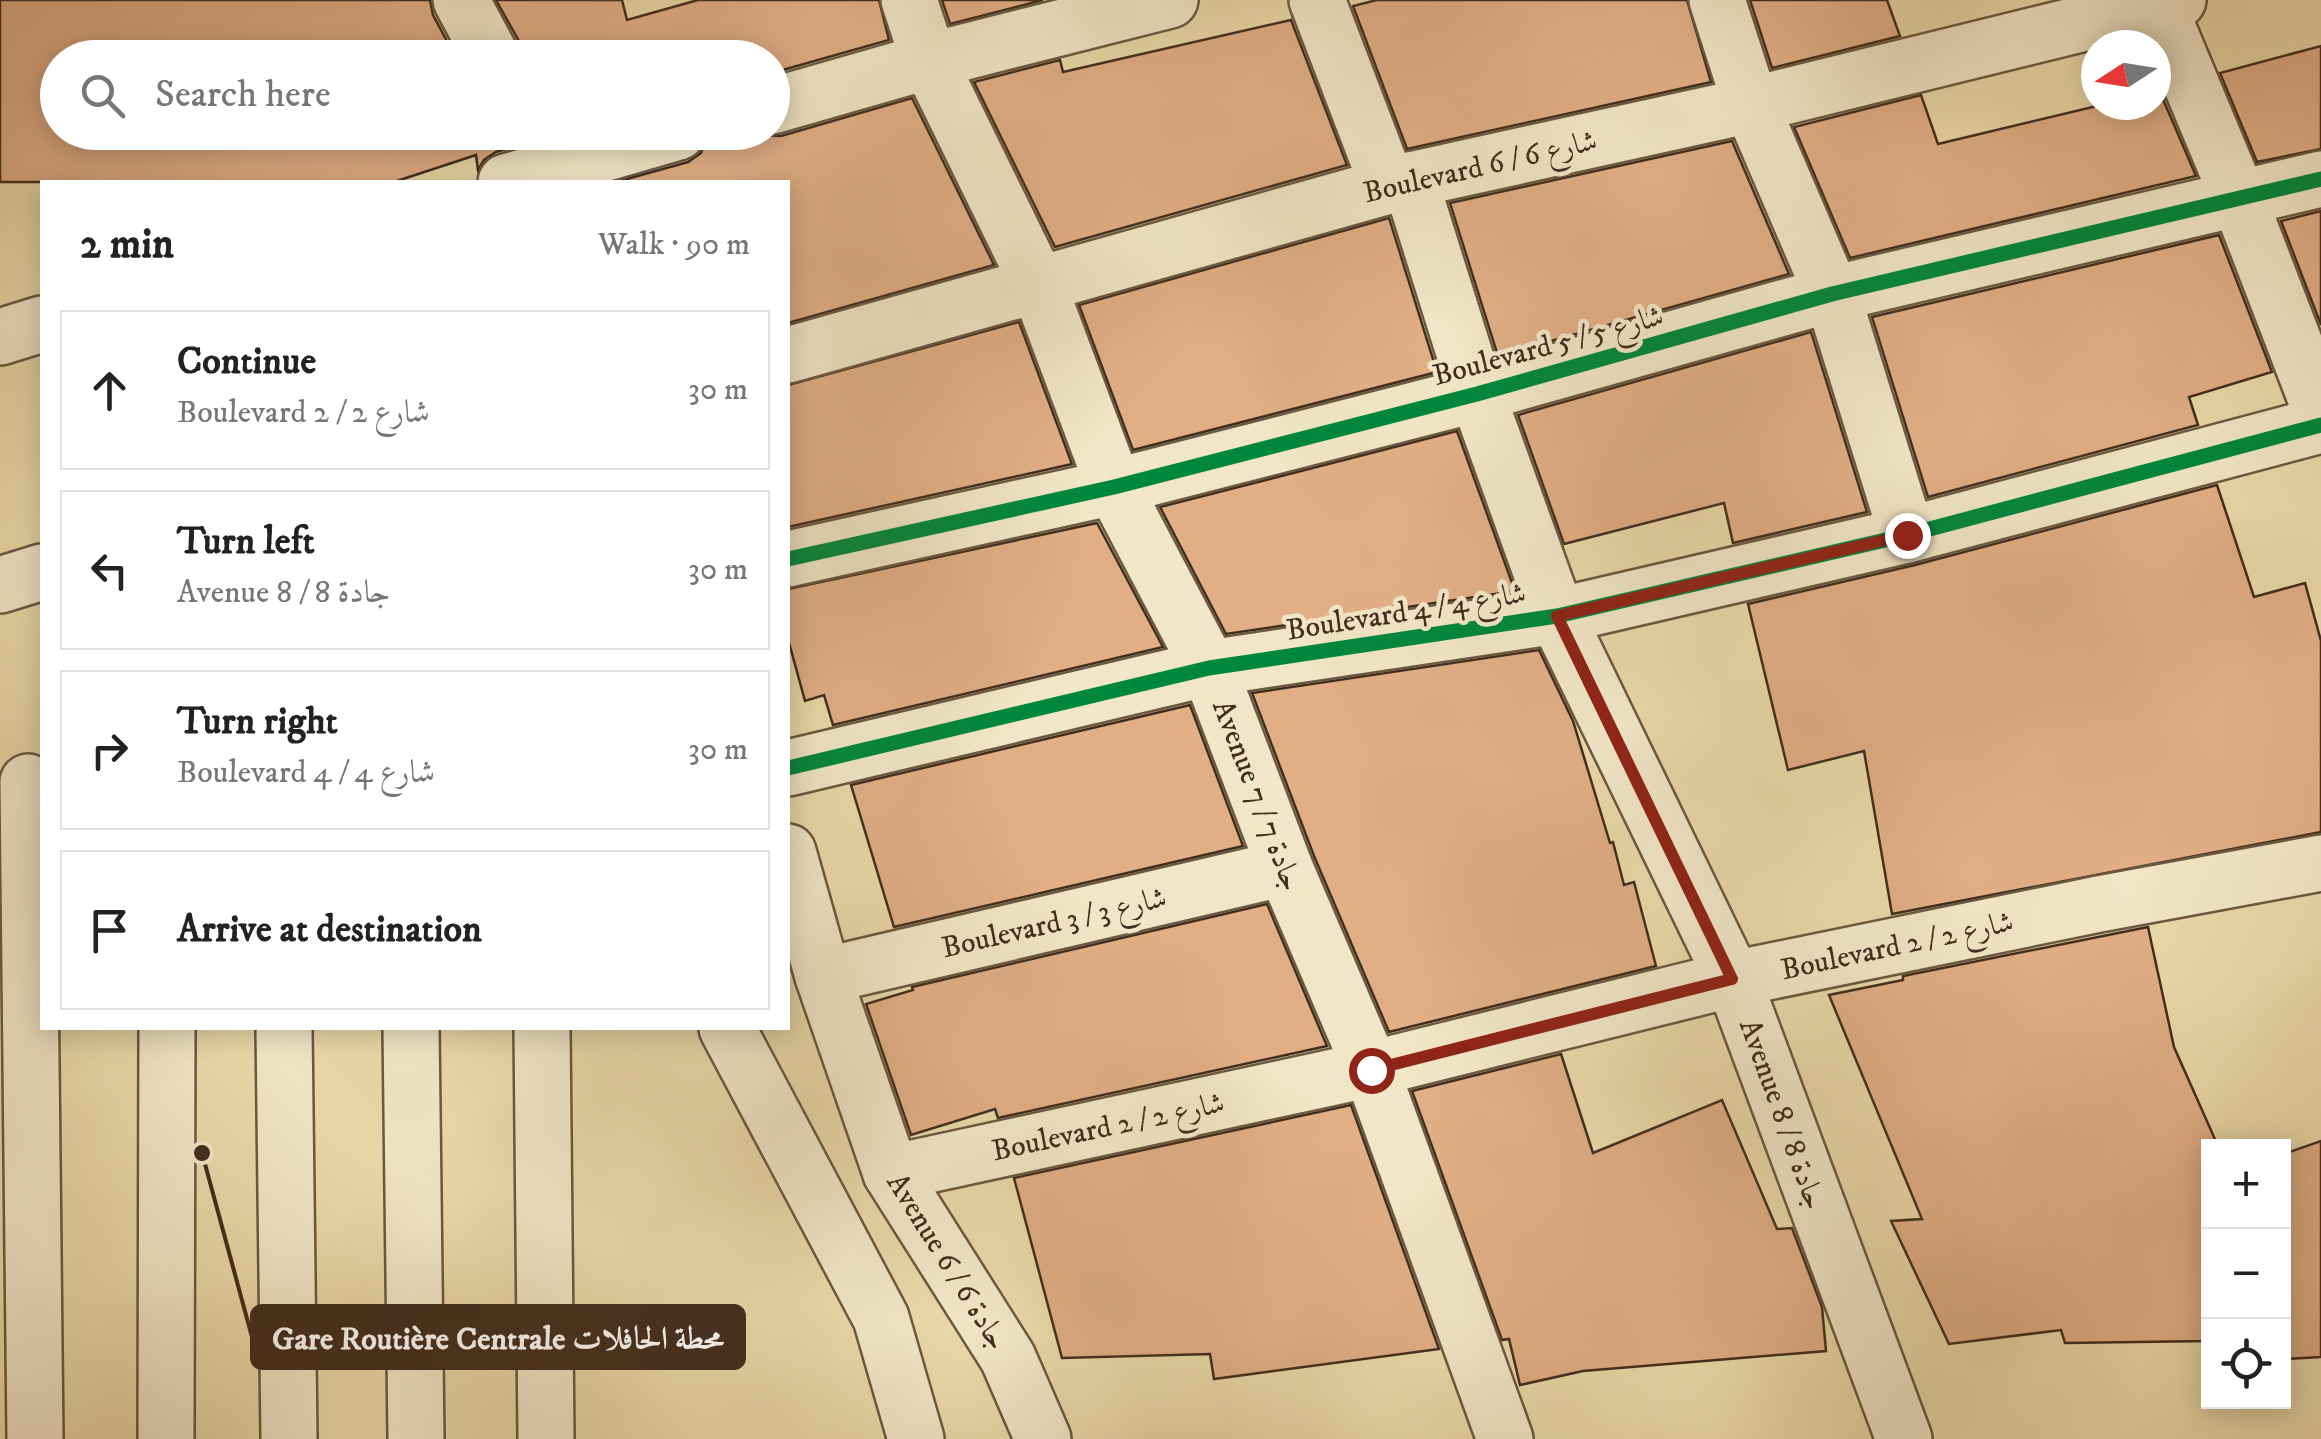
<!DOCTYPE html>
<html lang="en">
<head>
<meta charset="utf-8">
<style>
	body { margin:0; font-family:"IM FELL DW Pica",Amiri,serif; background:#f2f2f2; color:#222 }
	.controls { position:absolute; right:30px; bottom:30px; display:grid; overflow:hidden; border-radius:0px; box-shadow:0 5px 25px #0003 }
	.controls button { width:90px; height:90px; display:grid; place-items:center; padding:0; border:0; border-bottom:2px solid #e0e0e0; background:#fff; color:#222; font:50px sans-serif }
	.compass { position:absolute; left:2081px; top:30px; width:90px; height:90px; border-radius:50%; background:#fff; box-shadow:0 5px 25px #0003; rotate:258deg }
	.stop { position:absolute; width:30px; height:30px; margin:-22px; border:8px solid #8f2418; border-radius:50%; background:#fff }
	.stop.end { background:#8f2418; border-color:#fff; box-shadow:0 2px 10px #0008 }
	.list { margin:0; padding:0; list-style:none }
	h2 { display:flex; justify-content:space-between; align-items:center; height:130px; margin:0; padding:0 40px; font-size:42px }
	h2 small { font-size:32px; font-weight:400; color:#767676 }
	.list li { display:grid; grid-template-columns:65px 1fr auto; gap:30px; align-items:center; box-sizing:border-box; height:160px; margin:0 20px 20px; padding:0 20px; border:2px solid #e0e0e0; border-radius:0px }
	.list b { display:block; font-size:38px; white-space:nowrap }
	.list p { margin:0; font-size:32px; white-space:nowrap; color:#767676 }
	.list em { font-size:32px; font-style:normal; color:#767676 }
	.icon { flex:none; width:55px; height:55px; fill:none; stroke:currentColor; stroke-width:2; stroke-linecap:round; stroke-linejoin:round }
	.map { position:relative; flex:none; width:2321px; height:1439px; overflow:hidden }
	.search { position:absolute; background:#fff; box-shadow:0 5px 25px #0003; left:40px; top:40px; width:750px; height:110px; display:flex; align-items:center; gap:25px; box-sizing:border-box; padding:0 35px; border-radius:55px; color:#767676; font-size:38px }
	.panel { position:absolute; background:#fff; box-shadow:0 5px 25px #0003; left:40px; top:180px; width:750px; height:850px; border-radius:0px }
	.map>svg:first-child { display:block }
	.building { fill:#e1ae86; stroke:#412d1e; stroke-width:2.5 }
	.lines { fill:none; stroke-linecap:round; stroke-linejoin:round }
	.minor-casing { stroke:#6b5841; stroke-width:60 }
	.minor { stroke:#f1e6c7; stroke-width:55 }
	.cycleway-casing { stroke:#f1e6c7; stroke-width:21 }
	.cycleway { stroke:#00873e; stroke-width:15 }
	.route { stroke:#8f2418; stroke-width:12 }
	.labels { text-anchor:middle; stroke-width:9; stroke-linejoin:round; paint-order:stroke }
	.street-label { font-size:30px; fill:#412d1e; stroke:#f1e6c7 }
	.leader { fill:none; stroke:#412d1e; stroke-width:4 }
	.callout-dot { fill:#412d1e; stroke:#f1e6c7; stroke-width:4 }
	.callout { fill:#412d1e; stroke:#412d1e; stroke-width:4 }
	.callout-label { font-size:32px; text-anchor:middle; font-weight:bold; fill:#fff }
</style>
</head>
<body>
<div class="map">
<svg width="2321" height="1439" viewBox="0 0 2321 1439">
	<rect width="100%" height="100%" fill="#ead9a9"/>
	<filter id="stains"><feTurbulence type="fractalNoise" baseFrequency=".002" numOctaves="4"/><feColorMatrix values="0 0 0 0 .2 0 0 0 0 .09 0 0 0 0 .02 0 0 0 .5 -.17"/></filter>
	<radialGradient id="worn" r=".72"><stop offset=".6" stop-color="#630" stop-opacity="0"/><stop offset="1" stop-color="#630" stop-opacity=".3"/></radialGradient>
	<g class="building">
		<path d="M0,0H430L433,15L456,58H58V132H564L496,152L484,160L478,170L476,155L394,182H0Z"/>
		<path d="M496,0H622L627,20L698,0H879L889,40L772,73V58H523L520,43Z"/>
		<path d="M942,0H1043L950,24Z"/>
		<path d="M1377,0H1687L1711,82L1407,149L1353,6Z"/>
		<path d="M1750,0H1887L1900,36L1772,68Z"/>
		<path d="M1291,20L1347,165L1055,247L974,82L1060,60L1063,72Z"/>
		<path d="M2321,46V149L2257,162L2220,73Z"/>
		<path d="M2156,90H2159L2196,176L1850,258L1794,127L1921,95L1938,144L2101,105H2156Z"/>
		<path d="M912,98L994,265L788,323V182H616L688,162L701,153L708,132L781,136Z"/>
		<path d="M1732,141L1789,274L1498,356L1450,203Z"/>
		<path d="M2321,211V325L2281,221Z"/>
		<path d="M1389,218L1437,372L1133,450L1079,305Z"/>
		<path d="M2219,235L2272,372L2189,397L2198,425L1928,497L1872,317Z"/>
		<path d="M1019,322L1072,464L788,527V385Z"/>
		<path d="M1811,332L1867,512L1733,543L1724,503L1564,544L1518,415Z"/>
		<path d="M1457,431L1515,591L1226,634L1160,507Z"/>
		<path d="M2217,485L2254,597L2305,583L2321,641V832L1892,914L1864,751L1788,770L1748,604L1915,565Z"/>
		<path d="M1097,523L1163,647L833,725L824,695L805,701L788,639V589Z"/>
		<path d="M1539,650L1573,721L1610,843L1613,842L1624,885L1634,882L1656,966L1389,1032L1314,856L1252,693Z"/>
		<path d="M1190,705L1243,846L894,927L851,785Z"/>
		<path d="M1267,904L1327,1046L998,1118L995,1109L911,1135L866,1004L913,990L912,987Z"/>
		<path d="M2148,927L2174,1047L2218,1146H2208V1341L2065,1343L2061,1330L1949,1344L1891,1221L1922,1219L1829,995L1903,980V976Z"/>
		<path d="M1561,1054L1593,1153L1722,1100L1777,1229L1792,1228L1822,1307L1826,1351L1583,1371L1520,1385L1509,1339L1502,1340L1412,1091Z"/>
		<path d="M1351,1105L1439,1349L1214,1379L1210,1354L1062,1358L1014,1178Z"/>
		<path d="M2321,1141V1357L2284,1359V1154Z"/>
	</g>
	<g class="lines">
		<defs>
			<g id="minor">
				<path d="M461,0L492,58"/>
				<path d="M909,0L929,61L1038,284L1114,487L1209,668L1285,868L1371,1069L1505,1439"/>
				<path d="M1317,0L1388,186"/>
				<path d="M1717,0L1751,105L1832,294L1907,535"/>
				<path d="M2156,0L2239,199L2321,412"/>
				<path d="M772,106L929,61L1170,0"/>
				<path d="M1410,180L1477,394L1557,616L1733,979L1904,1439"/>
				<path d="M506,182L678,132"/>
				<path d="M0,337L42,324"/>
				<path d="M788,355L1410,180L1751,105L2178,0"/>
				<path d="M788,559L1114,487L1477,394L1832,294L2321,179"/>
				<path d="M0,585L42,572"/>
				<path d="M788,768L1209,668L1557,616L1907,535L2321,425"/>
				<path d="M28,782L35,1439"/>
				<path d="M788,852L823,976L891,1173L1008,1358L1043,1439"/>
				<path d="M823,976L1285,868"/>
				<path d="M284,1028L289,1439"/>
				<path d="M411,1028L416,1439"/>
				<path d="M542,1028L546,1439"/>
				<path d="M727,1028L881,1318L916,1439"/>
				<path d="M891,1173L1371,1069L1733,979L2099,904L2321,863"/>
				<path d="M166,1439L167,1028"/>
			</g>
		</defs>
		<use href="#minor" class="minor-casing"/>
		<use href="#minor" class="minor"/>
		<defs>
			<g id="cycleway">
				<path d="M788,559L1114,487L1477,394L1832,294L2321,179"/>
				<path d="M788,768L1209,668L1557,616L1907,535L2321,425"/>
			</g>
		</defs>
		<use href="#cycleway" class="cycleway-casing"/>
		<use href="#cycleway" class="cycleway"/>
	</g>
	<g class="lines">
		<path class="route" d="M1371,1070L1732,979L1557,616L1907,535"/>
	</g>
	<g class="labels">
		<g class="street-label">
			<text transform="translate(1480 166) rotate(-13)" y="10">Boulevard 6 / شارع 6</text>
			<text transform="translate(1548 345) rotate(-15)" y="10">Boulevard 5 / شارع 5</text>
			<text transform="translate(1406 611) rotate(-9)" y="10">Boulevard 4 / شارع 4</text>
			<text transform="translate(1258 795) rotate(69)" y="10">Avenue 7 / جادة 7</text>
			<text transform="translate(1054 922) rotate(-13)" y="10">Boulevard 3 / شارع 3</text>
			<text transform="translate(1897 945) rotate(-12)" y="10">Boulevard 2 / شارع 2</text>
			<text transform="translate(1783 1114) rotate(70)" y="10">Avenue 8 / جادة 8</text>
			<text transform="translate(1108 1126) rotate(-12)" y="10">Boulevard 2 / شارع 2</text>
			<text transform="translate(948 1261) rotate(58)" y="10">Avenue 6 / جادة 6</text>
		</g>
	</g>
	<path class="leader" d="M202 1153L252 1337"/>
	<circle class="callout-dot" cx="202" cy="1153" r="10"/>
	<rect class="callout" x="252" y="1306" width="492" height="62" rx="10"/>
	<g class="callout-label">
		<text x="498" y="1349">Gare Routière Centrale محطة الحافلات</text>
	</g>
	<rect width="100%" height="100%" filter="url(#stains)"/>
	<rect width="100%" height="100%" fill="url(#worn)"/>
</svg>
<div class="controls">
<button>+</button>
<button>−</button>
<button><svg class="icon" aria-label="locate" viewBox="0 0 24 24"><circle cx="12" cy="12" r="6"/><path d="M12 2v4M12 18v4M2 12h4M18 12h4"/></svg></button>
</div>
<svg class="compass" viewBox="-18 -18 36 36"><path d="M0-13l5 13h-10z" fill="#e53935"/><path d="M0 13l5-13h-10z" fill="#767676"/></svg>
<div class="stop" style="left:1371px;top:1070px"></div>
<div class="stop end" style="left:1907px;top:535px"></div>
<div class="search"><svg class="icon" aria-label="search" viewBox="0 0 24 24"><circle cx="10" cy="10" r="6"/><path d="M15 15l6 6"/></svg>Search here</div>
<section class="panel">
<h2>2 min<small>Walk · 90 m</small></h2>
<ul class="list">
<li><svg class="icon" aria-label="ahead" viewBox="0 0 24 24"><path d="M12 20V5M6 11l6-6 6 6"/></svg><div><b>Continue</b><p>Boulevard 2 / شارع 2</p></div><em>30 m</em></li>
<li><svg class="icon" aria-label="left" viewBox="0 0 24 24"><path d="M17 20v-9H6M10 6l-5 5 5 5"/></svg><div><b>Turn left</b><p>Avenue 8 / جادة 8</p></div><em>30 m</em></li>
<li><svg class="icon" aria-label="right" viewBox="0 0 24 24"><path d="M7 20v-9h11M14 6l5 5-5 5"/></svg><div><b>Turn right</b><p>Boulevard 4 / شارع 4</p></div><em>30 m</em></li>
<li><svg class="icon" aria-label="arrive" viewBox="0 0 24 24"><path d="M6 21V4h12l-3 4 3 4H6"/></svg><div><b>Arrive at destination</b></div></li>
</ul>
</section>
</div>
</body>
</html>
